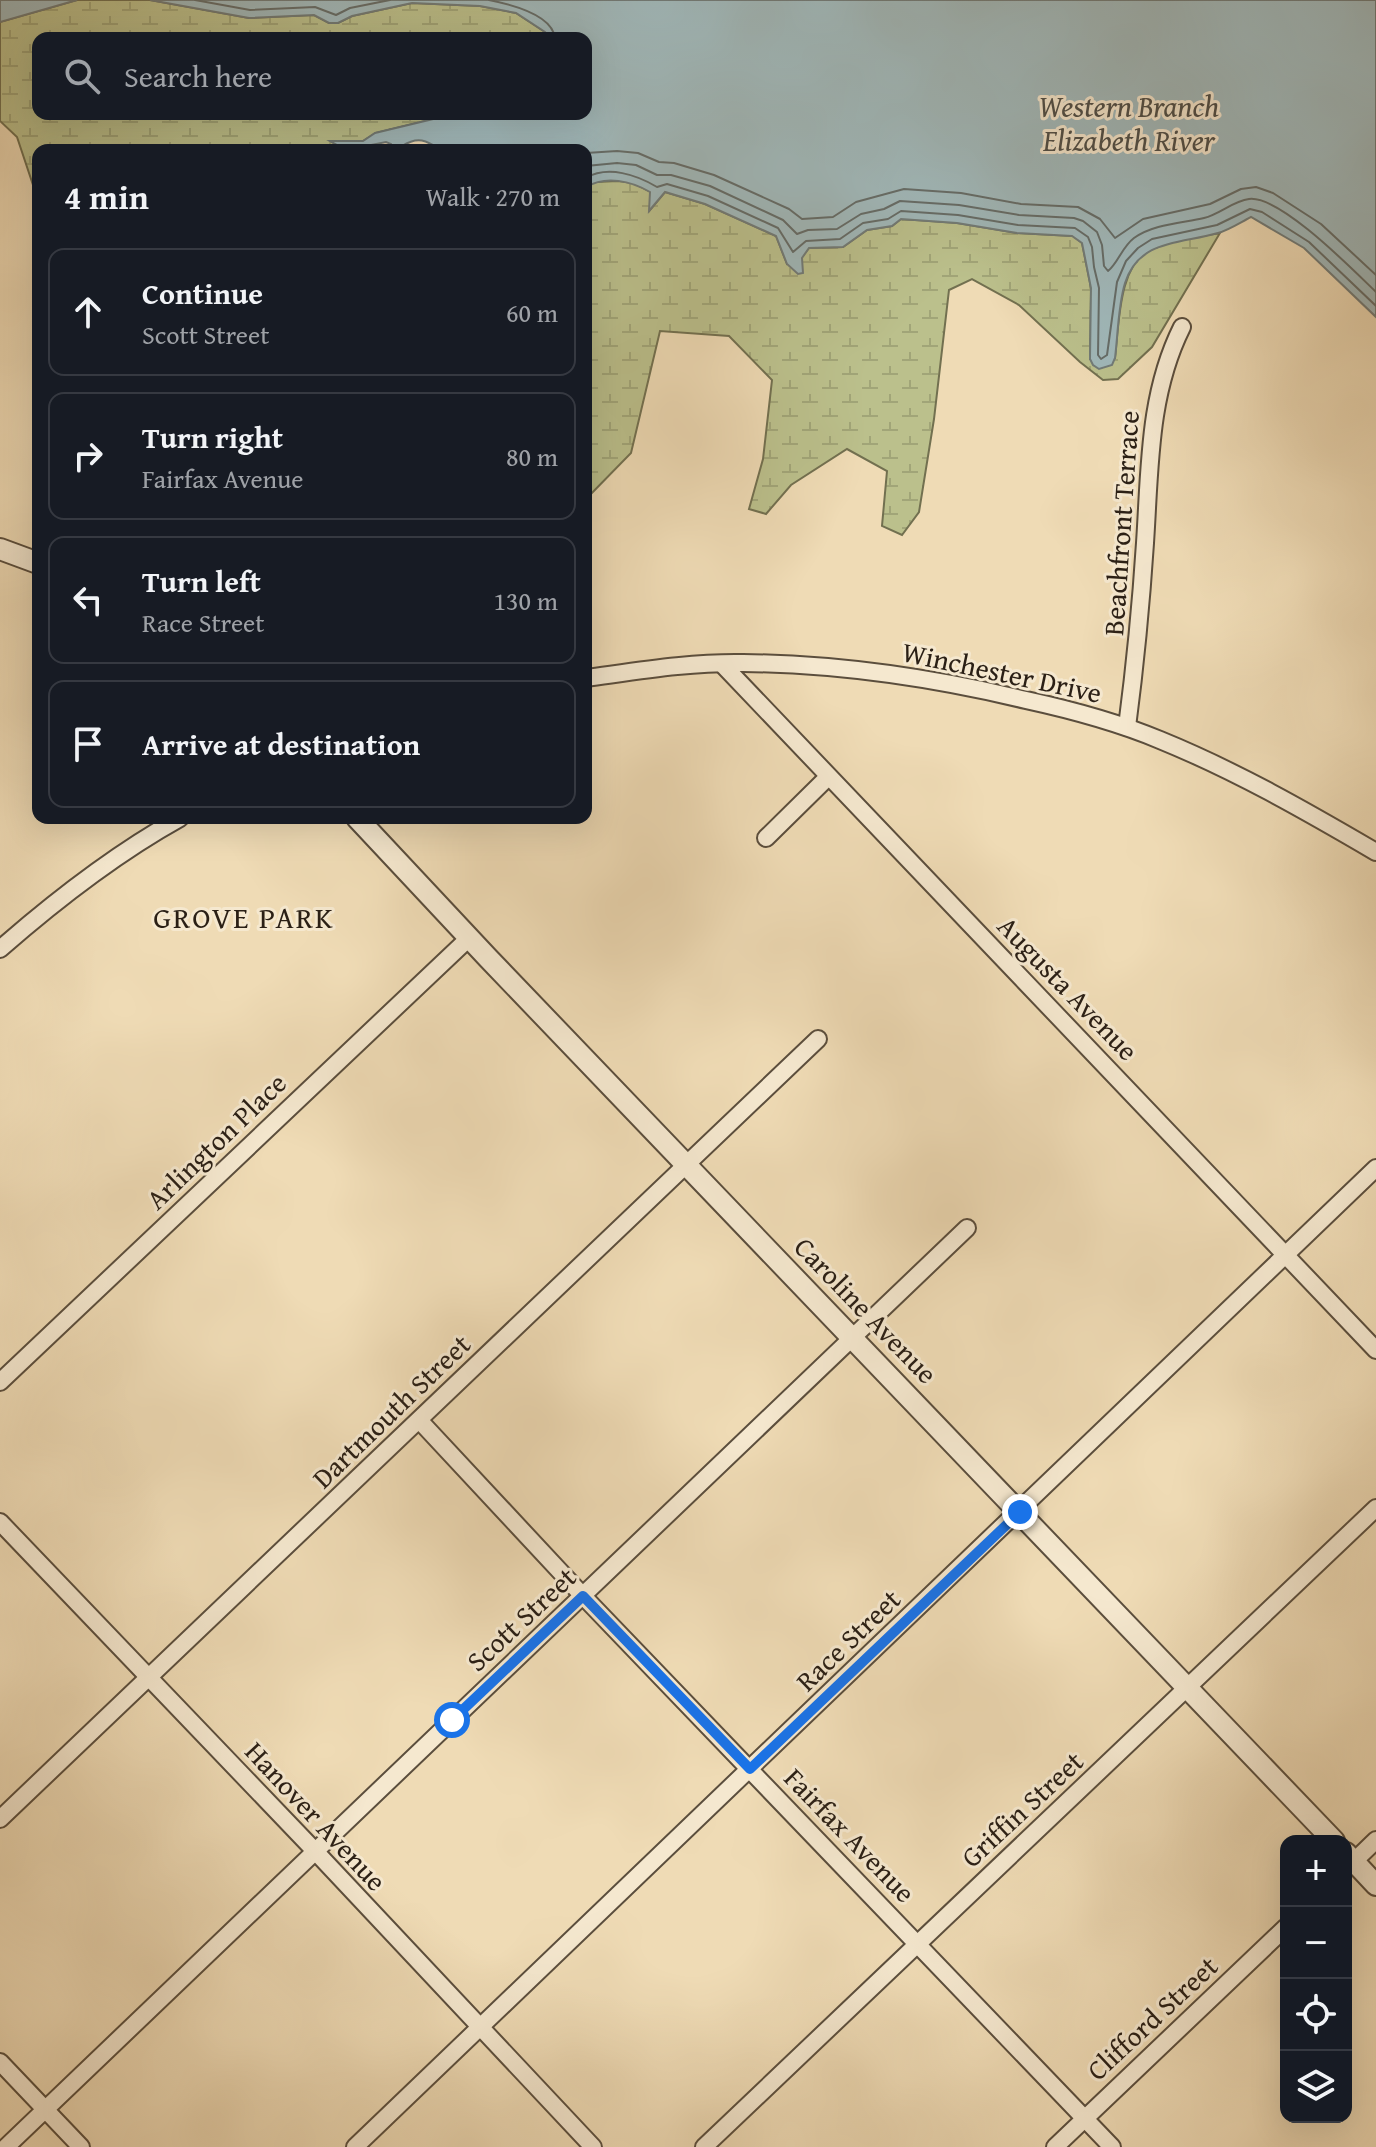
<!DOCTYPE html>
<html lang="en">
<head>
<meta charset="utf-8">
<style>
	body { margin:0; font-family:"Gentium Book Plus",serif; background:#242831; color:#f1f3f6 }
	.controls { position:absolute; right:24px; bottom:24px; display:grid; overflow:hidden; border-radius:16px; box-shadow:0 8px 32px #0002 }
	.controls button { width:72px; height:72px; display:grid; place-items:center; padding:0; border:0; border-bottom:2px solid #363941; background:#171b24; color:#f1f3f6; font:40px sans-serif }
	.stop { position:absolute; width:24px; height:24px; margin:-18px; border:6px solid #1a73e8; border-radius:50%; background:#fff }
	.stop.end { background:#1a73e8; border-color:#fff; box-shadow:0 2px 8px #0008 }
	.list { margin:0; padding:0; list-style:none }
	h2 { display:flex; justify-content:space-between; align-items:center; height:104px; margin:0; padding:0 32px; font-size:34px }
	h2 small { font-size:26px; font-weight:400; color:#9ea1a6 }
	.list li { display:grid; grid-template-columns:52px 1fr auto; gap:24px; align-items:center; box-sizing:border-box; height:128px; margin:0 16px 16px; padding:0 16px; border:2px solid #363941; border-radius:16px }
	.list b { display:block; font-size:30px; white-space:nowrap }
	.list p { margin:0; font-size:26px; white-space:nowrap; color:#9ea1a6 }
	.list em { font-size:26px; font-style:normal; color:#9ea1a6 }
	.icon { flex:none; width:44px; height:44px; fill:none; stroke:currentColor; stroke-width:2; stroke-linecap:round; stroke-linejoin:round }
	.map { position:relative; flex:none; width:1376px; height:2147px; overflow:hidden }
	.search { position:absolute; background:#171b24; box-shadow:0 8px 32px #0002; left:32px; top:32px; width:560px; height:88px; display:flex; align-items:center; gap:20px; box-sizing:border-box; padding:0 28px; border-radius:16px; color:#9ea1a6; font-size:30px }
	.panel { position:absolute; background:#171b24; box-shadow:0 8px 32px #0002; left:32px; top:144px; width:560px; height:680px; border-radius:16px }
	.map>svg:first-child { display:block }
	.wetland { fill:url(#wetland-marsh); stroke:#727050; stroke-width:2 }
	.water { fill:#a0b8ba; stroke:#717b78; stroke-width:2 }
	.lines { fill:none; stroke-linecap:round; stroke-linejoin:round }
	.shore { stroke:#656c68; stroke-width:2 }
	.minor-casing { stroke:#5b4e3d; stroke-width:20 }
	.tertiary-casing { stroke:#5b4e3d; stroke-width:24 }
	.minor { stroke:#f5e8cf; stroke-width:16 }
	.tertiary { stroke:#f5e8cf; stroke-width:20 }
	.route { stroke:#1a73e8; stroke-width:10 }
	.labels { text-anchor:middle; stroke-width:6; stroke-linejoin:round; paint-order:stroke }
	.street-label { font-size:28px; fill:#2a1f15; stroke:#f5e8cf }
	.water-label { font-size:30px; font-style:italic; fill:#4d4d47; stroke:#f5e8cf }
	.neighbourhood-label { font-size:30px; letter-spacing:2px; fill:#2a1f15; stroke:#f5e8cf }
</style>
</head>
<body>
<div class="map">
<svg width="1376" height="2147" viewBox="0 0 1376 2147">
	<defs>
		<pattern id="wetland-marsh" width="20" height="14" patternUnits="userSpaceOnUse" patternTransform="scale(2)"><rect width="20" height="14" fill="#bbc08c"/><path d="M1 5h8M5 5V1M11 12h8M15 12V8" fill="none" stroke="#a1a578"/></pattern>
	</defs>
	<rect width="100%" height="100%" fill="#efdbb5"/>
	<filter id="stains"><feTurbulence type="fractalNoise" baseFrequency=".0025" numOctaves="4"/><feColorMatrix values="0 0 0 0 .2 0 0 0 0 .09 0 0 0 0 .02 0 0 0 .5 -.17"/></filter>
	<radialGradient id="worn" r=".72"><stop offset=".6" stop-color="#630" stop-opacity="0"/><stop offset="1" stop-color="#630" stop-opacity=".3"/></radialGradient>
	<g class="wetland">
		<path d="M77,0H150L249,18L314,15L329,23H338L352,16L412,3L480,6L516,13L545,32L550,38H38V114H454L376,133L363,141L332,142L346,150H38V200L17,137L0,121V22Z"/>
		<path d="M618,181L633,183L651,192L650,210L665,192L705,204L776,236L787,264L801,258L809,248L843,247L867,230L892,226L901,219L957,223L1017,233L1073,236L1082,243L1091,288L1090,359L1115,358C1119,326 1118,263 1152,248C1172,239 1199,237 1220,233L1152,347L1118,379L1103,380L1080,362L1019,305L972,279L949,290L934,419L919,512L902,535L882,526L887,471L847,449L791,485L766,514L749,509L763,459L772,380L729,336L660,331L631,453L586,499V187L595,182Z"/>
	</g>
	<g class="water">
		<path d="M0,0H77L0,22Z"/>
		<path d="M150,0H1376V317L1304,248L1251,217C1241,222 1229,230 1218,233C1181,244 1139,239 1125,283C1118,306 1118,334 1115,358L1112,365L1099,369L1093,365L1090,359L1091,288L1082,243L1072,236L1017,233L957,223L901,219L892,226L867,230L843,247L809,248L802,258L803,273L798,274L787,264L776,236L705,204L665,192L649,211L650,192C631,181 606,175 586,187V150H441C426,140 418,136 402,146V150H393L391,144L386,142L346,150L330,141H363L375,133L454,114H586V38H550L545,32L516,13L480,6L412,3L352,16L338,23H329L314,15L249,18Z"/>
	</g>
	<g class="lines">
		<g class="shore">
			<path d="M195,0L250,10L315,7L336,15L350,8L390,0"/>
			<path d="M489,0C509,4 552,14 555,38"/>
			<path d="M586,153L617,151L638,153L659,162L674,163L714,175L789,209L802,219L833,217L856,202L904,189L961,193L1021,204L1078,207L1100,219L1115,238L1143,219L1210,204L1241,189L1256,187L1273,193L1321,224L1376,275"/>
			<path d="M586,166L617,163L636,165L657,175H671L710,186L783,220L797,234L808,230L837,229L861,214L884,209L900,201L959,205L1019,215L1074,218L1083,221L1097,232L1102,245L1104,266L1108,271C1118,263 1122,247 1134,238C1153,224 1182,223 1204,218C1220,214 1233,201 1249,199C1280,195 1353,270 1376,292"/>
			<path d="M586,178C608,165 637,175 657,187L667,184L708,196L778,228L793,252L806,241L840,239L863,223L888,219L901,211L958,215L1018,225L1075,228L1088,237L1092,247L1094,267L1099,288L1098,355L1101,359L1107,355L1117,282L1126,261L1138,248L1152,239L1217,225L1250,209L1262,212L1309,242L1376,306"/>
		</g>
		<defs>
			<g id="minor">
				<path d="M722,664L1376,1350"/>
				<path d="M586,678C638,671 691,662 743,663C839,664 934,678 1026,700C1072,710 1117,722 1160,740C1236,771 1306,811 1376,852"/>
				<path d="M1127,727C1135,666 1141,605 1145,543C1150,469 1148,395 1182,327"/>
				<path d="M766,838L828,777"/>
				<path d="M0,949C56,900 115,854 180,818"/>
				<path d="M0,1382L469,938"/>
				<path d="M419,1420L583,1596L1112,2147"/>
				<path d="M0,1522L315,1851L593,2147"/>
				<path d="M0,1819L818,1039"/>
				<path d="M1346,1869L1376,1840"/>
				<path d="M0,2062L81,2147"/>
				<path d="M6,2147L967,1228"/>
				<path d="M355,2147L1376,1168"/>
				<path d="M704,2147L1376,1508"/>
				<path d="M1055,2147L1286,1927"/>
			</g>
			<g id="tertiary">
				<path d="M0,549L38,563"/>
				<path d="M357,818L488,958L1334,1841"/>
				<path d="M1346,1853L1376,1885"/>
			</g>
		</defs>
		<use href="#minor" class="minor-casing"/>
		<use href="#tertiary" class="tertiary-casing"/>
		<use href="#minor" class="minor"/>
		<use href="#tertiary" class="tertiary"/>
	</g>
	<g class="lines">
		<path class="route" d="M452,1720L583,1596L750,1769L1020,1512"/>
	</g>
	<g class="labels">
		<g class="street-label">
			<text transform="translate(1121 523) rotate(-86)" y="10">Beachfront Terrace</text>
			<text transform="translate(1002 672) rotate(12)" y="10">Winchester Drive</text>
			<text transform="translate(1068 988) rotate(46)" y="10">Augusta Avenue</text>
			<text transform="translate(216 1141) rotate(-44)" y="10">Arlington Place</text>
			<text transform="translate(866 1310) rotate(46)" y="10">Caroline Avenue</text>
			<text transform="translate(391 1411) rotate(-44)" y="10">Dartmouth Street</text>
			<text transform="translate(521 1619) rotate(-43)" y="10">Scott Street</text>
			<text transform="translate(848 1640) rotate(-44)" y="10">Race Street</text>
			<text transform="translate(1022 1809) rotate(-43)" y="10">Griffin Street</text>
			<text transform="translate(316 1816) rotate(47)" y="10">Hanover Avenue</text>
			<text transform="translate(850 1835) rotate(46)" y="10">Fairfax Avenue</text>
			<text transform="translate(1152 2018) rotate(-43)" y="10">Clifford Street</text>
		</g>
		<g class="water-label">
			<text x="1129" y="117">Western Branch<tspan x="1129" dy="34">Elizabeth River</tspan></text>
		</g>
		<g class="neighbourhood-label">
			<text x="244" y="928">GROVE PARK</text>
		</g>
	</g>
	<rect width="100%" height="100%" filter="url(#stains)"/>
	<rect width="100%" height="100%" fill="url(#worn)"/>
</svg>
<div class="controls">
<button>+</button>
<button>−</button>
<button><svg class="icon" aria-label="locate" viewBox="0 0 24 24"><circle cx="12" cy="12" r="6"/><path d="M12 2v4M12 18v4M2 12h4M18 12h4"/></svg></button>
<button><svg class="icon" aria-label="layers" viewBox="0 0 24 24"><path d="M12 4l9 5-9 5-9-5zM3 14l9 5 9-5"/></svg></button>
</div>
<div class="stop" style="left:452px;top:1720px"></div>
<div class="stop end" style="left:1020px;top:1512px"></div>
<div class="search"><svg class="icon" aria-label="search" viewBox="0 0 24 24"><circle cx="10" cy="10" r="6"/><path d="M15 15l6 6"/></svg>Search here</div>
<section class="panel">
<h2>4 min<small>Walk · 270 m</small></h2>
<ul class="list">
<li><svg class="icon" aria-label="ahead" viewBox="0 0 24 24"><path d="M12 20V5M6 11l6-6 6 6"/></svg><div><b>Continue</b><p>Scott Street</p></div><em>60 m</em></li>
<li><svg class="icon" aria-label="right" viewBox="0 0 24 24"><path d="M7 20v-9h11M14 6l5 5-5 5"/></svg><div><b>Turn right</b><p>Fairfax Avenue</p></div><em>80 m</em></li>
<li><svg class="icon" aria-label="left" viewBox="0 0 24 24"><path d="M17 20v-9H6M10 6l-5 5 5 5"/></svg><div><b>Turn left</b><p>Race Street</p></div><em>130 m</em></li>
<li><svg class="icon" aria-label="arrive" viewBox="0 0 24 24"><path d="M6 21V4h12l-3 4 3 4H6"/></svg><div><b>Arrive at destination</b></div></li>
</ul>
</section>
</div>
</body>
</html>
